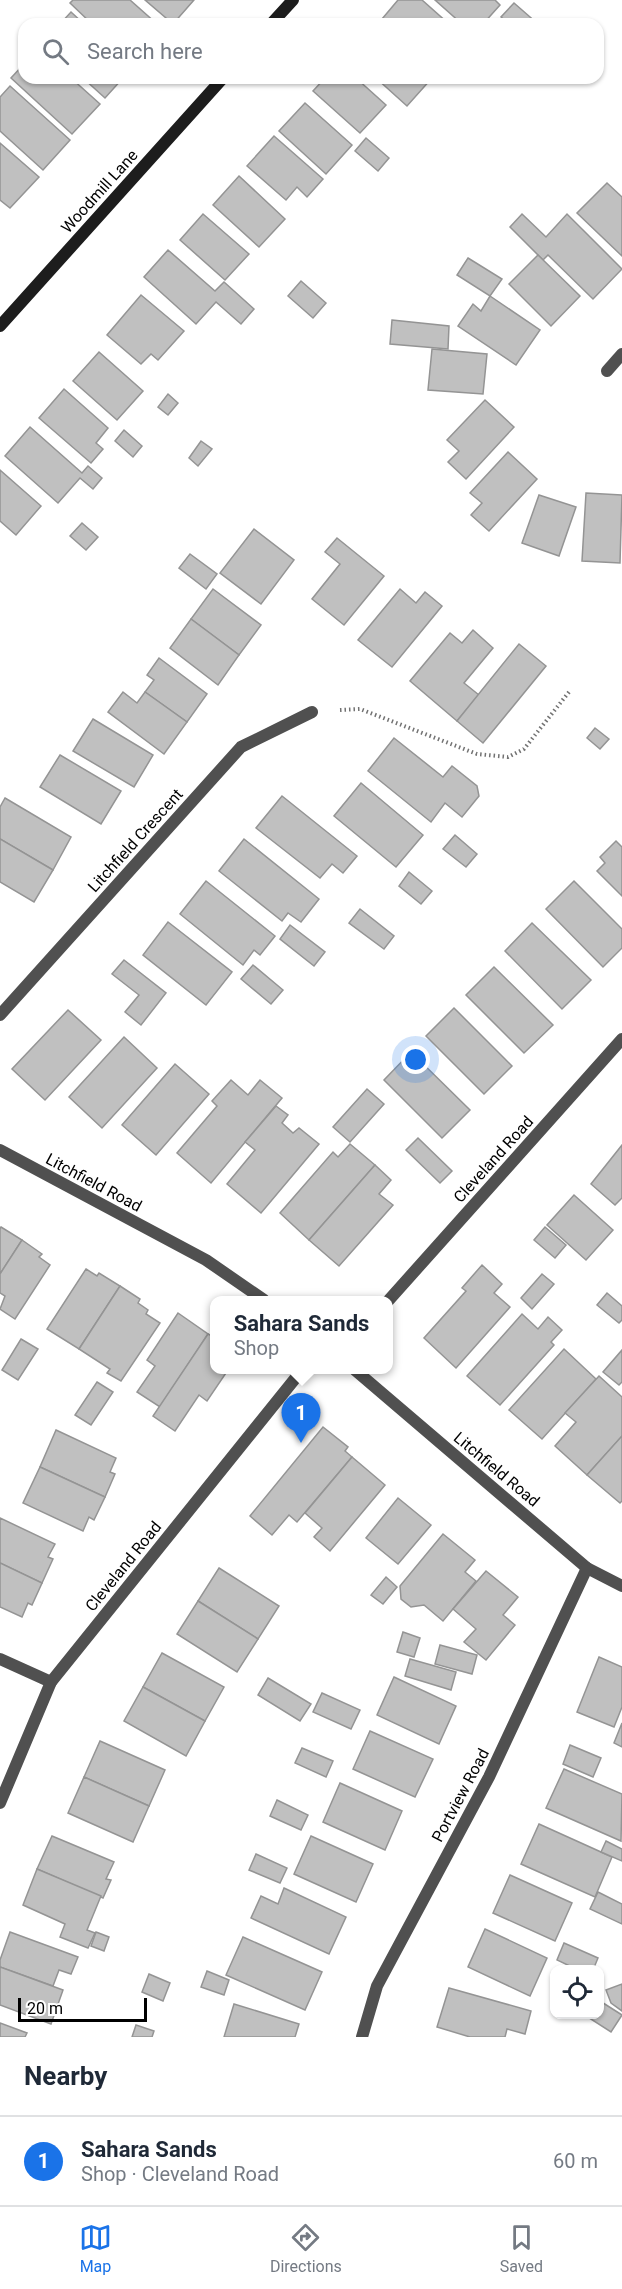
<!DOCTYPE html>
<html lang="en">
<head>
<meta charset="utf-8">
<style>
	body { margin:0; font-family:Roboto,sans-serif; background:#f2f2f3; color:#1f2937 }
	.controls { position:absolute; right:18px; bottom:18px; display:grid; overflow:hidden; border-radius:12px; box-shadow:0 2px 4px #0004 }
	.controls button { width:54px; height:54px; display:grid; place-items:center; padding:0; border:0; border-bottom:2px solid #e0e1e3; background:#fff; color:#1f2937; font:30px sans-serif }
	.scale { position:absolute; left:18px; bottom:15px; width:129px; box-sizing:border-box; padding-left:6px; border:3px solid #000; border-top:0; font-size:16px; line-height:21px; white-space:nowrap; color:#000; -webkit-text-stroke:4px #fff; paint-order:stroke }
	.you { position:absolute; left:416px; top:1060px; width:21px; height:21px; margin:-15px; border:4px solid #fff; border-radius:50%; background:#1a73e8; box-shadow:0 0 0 9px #1a73e833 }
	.badge { display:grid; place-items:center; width:39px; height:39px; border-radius:50%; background:#1a73e8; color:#fff; font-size:20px; font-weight:700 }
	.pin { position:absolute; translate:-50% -50px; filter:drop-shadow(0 2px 3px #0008) }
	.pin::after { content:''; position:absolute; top:32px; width:21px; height:18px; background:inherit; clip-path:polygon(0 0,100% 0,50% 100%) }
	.popup { position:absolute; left:210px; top:1296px; width:183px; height:78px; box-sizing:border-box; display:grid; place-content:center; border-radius:12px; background:#fff; filter:drop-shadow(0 2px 4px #0005); font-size:20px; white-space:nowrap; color:#747a83 }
	.popup b { font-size:22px; color:#1f2937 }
	.popup::after { content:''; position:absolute; left:50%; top:100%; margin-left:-12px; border:12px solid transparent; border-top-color:#fff }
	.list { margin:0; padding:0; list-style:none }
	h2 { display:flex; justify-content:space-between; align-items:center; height:78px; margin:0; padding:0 24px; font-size:26px }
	h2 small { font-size:20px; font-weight:400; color:#747a83 }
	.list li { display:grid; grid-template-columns:39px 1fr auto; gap:18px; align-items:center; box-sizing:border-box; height:90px; padding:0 24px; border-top:2px solid #e0e1e3 }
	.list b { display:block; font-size:22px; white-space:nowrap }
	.list p { margin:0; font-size:20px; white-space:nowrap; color:#747a83 }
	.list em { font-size:20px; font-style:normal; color:#747a83 }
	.icon { flex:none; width:33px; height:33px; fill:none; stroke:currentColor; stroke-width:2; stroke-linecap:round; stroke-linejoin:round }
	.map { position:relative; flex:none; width:622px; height:2037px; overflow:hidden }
	.search { position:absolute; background:#fff; box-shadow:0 2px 4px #0004; left:18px; right:18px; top:18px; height:66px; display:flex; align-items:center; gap:15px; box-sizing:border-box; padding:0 21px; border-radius:18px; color:#747a83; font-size:22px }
	.sheet { height:168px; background:#fff }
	nav { display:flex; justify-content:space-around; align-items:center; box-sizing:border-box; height:84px; border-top:2px solid #e0e1e3; background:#fff; font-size:16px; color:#747a83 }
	nav a { display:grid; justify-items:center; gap:3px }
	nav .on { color:#1a73e8 }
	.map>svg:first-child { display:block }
	.building { fill:#c0c0c0; stroke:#949494; stroke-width:1.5 }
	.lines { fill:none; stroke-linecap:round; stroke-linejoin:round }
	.path { stroke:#727272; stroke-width:4; stroke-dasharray:1.5 3; stroke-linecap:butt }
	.street { stroke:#505050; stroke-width:12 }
	.secondary { stroke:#1d1d1d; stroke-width:12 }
	.labels { text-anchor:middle; stroke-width:5; stroke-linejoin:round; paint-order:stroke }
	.street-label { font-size:16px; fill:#000; stroke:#fff }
</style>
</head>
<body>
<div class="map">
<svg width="622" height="2037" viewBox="0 0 622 2037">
	<rect width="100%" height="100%" fill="#fff"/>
	<g class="building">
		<path d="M73,0H130L157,24H92L70,3Z"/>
		<path d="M145,0H194L173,24Z"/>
		<path d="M398,0H422L449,24H387L382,19Z"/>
		<path d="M435,0H495L500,5L483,24H462Z"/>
		<path d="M514,3L538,24H510L501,17Z"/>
		<path d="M71,12L84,24H60Z"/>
		<path d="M24,64V78H71L100,104L72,134L11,78Z"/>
		<path d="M83,78H123L105,98Z"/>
		<path d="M325,78H356L386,105L360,133L313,91Z"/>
		<path d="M376,78H432L407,106Z"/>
		<path d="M10,86L70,140L43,170L0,131V97Z"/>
		<path d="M305,103L352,145L326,174L279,131Z"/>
		<path d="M274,136L323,179L307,197L297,187L286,200L247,166Z"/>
		<path d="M366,138L389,158L378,171L355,151Z"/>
		<path d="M0,143L39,177L10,208L0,200Z"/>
		<path d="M239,176L285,219L259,247L213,205Z"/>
		<path d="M607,183L622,197V256L577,213Z"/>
		<path d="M203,214L249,254L225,280L180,240Z"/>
		<path d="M522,214L546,237L567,214L622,269L593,299L548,255L543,260L510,227Z"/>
		<path d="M168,250L215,291L224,282L254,309L241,324L216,302L196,324L144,277Z"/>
		<path d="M538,255L580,296L551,326L509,284Z"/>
		<path d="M468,258L502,279L490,296L457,275Z"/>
		<path d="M301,281L326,303L313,318L288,296Z"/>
		<path d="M141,295L184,331L158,360L151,354L141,364L107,335Z"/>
		<path d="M490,296L540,330L516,365L458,326L473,304L481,311Z"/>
		<path d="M392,320L449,326L448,349L390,344Z"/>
		<path d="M432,349L487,354L483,394L428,390Z"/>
		<path d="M99,352L143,391L117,420L73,381Z"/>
		<path d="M64,389L108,428L96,443L103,449L91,463L39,418Z"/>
		<path d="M168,394L178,403L168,415L158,407Z"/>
		<path d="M485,400L514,427L466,479L448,462L459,451L447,440Z"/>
		<path d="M30,427L82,473L88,466L102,478L93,489L80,478L58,503L5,456Z"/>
		<path d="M124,430L142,446L133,457L115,441Z"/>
		<path d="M201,441L212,449L198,466L189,458Z"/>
		<path d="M508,452L537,479L489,531L471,515L482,503L470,493Z"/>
		<path d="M0,470L41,506L16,535L0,521Z"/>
		<path d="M586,493L622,495L620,563L582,561Z"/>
		<path d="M539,495L576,507L559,556L522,543Z"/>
		<path d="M82,523L98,537L86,550L70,536Z"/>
		<path d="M254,529L294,560L261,604L220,573Z"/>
		<path d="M337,538L384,576L344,625L312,599L340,564L325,552Z"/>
		<path d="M190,554L217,574L206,589L179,568Z"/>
		<path d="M213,589L261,625L239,655L191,619Z"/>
		<path d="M400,589L416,603L425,592L442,606L392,667L358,640Z"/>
		<path d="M191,619L239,655L218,685L170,648Z"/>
		<path d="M473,630L493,648L464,683L479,695L457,721L410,681L450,633L462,643Z"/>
		<path d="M519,644L546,666L483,743L457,721Z"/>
		<path d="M159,658L207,694L187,722L145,692L154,680L147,675Z"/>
		<path d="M123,692L137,703L145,692L187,722L164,754L108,712Z"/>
		<path d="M93,719L153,755L134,787L73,751Z"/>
		<path d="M595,728L609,739L600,749L587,738Z"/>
		<path d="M394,738L443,777L452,766L477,786L479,796L462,817L445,803L431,822L368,771Z"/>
		<path d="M60,755L121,791L101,824L40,787Z"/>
		<path d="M361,783L423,835L396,867L334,816Z"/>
		<path d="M282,796L357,856L343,873L332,864L320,878L256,828Z"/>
		<path d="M5,798L71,837L53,870L0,839V807Z"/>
		<path d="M455,835L477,854L466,867L443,849Z"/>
		<path d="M0,839L53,870L34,902L0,882Z"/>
		<path d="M244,839L319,899L301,922L288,913L282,921L219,871Z"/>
		<path d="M616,841L622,847V896L597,871L605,863L600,857Z"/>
		<path d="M409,872L432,891L421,904L399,886Z"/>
		<path d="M206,881L275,936L260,955L254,950L243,965L180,914Z"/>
		<path d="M574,881L622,929V948L603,967L546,909Z"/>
		<path d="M360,909L394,936L384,949L349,923Z"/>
		<path d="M168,922L232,972L206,1005L143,955Z"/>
		<path d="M532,923L591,980L562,1009L505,951Z"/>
		<path d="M290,925L325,952L314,966L280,939Z"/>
		<path d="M124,960L166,993L141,1025L125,1012L139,995L112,974Z"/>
		<path d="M253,965L283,990L271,1004L241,979Z"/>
		<path d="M494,967L553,1025L524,1053L466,995Z"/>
		<path d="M454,1008L512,1066L484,1094L426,1036Z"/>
		<path d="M68,1010L101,1040L45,1100L12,1069Z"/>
		<path d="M124,1037L157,1068L102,1128L69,1097Z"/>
		<path d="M411,1052L470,1110L442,1138L384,1080Z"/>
		<path d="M175,1064L209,1094L156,1155L122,1125Z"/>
		<path d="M231,1080L248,1095L260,1080L282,1098L211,1183L177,1153L217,1106L212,1101Z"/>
		<path d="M367,1089L384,1104L350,1142L333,1127Z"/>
		<path d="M276,1106L288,1115L282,1123L293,1133L299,1128L319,1144L261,1213L227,1184L255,1150L245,1142Z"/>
		<path d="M418,1138L452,1171L440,1183L406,1150Z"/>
		<path d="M350,1144L375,1165L309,1240L280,1213L333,1152L338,1157Z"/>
		<path d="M622,1145V1198L615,1205L591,1184Z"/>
		<path d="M375,1165L391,1180L379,1194L393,1205L339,1266L309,1240Z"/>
		<path d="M574,1195L613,1230L586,1260L547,1225Z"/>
		<path d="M1,1227L22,1240L0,1274V1229Z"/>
		<path d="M545,1227L566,1245L555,1258L534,1240Z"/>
		<path d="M22,1240L42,1254L39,1257L50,1265L15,1319L0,1309L5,1296L0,1293V1274Z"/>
		<path d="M482,1265L502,1284L494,1293L510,1307L456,1368L424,1338L466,1291L462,1288Z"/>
		<path d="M86,1269L97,1276L99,1273L120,1286L79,1349L47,1329Z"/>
		<path d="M542,1274L554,1284L532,1309L521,1298Z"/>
		<path d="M120,1286L140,1299L138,1303L148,1310L146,1314L160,1323L121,1381L107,1373L110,1369L79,1349Z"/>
		<path d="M607,1293L622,1306V1320L619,1323L597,1305Z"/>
		<path d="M178,1313L208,1334L160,1407L137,1392L155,1366L147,1360Z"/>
		<path d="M522,1314L538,1329L548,1317L562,1330L551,1342L554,1345L500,1405L467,1376Z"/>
		<path d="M208,1334L214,1337V1370H228L207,1401L199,1395L175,1431L153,1416Z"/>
		<path d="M21,1339L38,1349L18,1380L2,1370Z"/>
		<path d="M564,1349L596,1379L542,1439L509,1410Z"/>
		<path d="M622,1350V1382L619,1385L603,1372Z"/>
		<path d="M599,1376L622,1397V1436L587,1475L555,1446L576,1422L565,1413Z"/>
		<path d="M97,1382L113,1392L91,1425L75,1415Z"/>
		<path d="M323,1427L348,1447L345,1451L352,1457L297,1522L289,1515L272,1535L250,1516Z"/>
		<path d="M56,1430L116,1458L110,1472L115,1474L105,1497L40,1467Z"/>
		<path d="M622,1436V1501L620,1503L587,1475Z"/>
		<path d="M352,1457L385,1485L330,1551L314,1537L322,1528L305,1513Z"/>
		<path d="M40,1467L105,1497L94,1520L89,1517L83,1531L23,1503Z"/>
		<path d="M398,1498L431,1525L398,1564L366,1538Z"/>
		<path d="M0,1518L55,1544L48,1557L53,1559L42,1583L0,1563Z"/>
		<path d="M443,1534L475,1560L465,1572L476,1581L443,1621L424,1605L411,1607L401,1599L400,1586Z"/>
		<path d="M0,1563L42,1583L32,1605L28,1603L22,1617L0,1607Z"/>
		<path d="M219,1568L279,1606L258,1639L198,1601Z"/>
		<path d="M486,1571L518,1597L503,1615L515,1625L486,1660L464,1642L476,1629L453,1609Z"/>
		<path d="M386,1577L397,1587L383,1604L371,1595Z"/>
		<path d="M198,1601L258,1639L237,1672L177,1634Z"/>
		<path d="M403,1632L420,1638L414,1657L397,1652Z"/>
		<path d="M440,1645L477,1655L472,1674L435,1664Z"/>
		<path d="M162,1653L224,1687L205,1721L143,1687Z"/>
		<path d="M599,1657L622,1667V1707L614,1727L577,1712Z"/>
		<path d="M410,1659L456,1672L451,1690L405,1676Z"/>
		<path d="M394,1677L456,1706L439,1744L377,1715Z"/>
		<path d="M268,1678L311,1704L300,1721L258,1695Z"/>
		<path d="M143,1687L205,1721L186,1756L124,1721Z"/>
		<path d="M322,1693L360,1710L351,1729L313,1712Z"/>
		<path d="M622,1723V1747L614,1743Z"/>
		<path d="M370,1731L433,1759L415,1797L353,1769Z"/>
		<path d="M100,1741L165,1770L149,1806L84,1777Z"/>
		<path d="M570,1745L601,1758L593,1777L563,1764Z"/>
		<path d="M302,1748L333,1761L326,1777L295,1763Z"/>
		<path d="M564,1769L622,1794L621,1841L546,1808Z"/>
		<path d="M84,1777L149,1806L133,1842L68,1813Z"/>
		<path d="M340,1783L402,1811L385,1850L323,1822Z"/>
		<path d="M277,1800L308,1815L301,1830L270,1816Z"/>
		<path d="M539,1824L612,1857L595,1897L521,1864Z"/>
		<path d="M52,1836L114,1862L106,1879L111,1880L103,1898L37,1869Z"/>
		<path d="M311,1836L373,1864L356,1902L294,1874Z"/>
		<path d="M606,1841L622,1849V1861L601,1852Z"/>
		<path d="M256,1854L287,1868L280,1883L249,1870Z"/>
		<path d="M37,1869L101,1896L87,1930L95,1933L88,1948L60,1937L65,1924L23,1905Z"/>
		<path d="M510,1875L572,1903L555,1941L493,1913Z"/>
		<path d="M284,1888L346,1917L329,1954L251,1918L261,1896L278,1904Z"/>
		<path d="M598,1892L622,1904V1924L590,1909Z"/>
		<path d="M485,1929L547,1958L530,1996L468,1967Z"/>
		<path d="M10,1932L78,1957L71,1974L59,1970L53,1986L0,1967V1960Z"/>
		<path d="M96,1932L109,1937L104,1951L91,1946Z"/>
		<path d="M243,1937L322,1972L305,2010L226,1975Z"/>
		<path d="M564,1943L598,1958L593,1970H578L557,1960Z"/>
		<path d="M0,1967L63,1990L51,2024L0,2005Z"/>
		<path d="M207,1971L229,1980L224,1995L201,1987Z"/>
		<path d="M149,1974L170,1983L163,2001L142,1992Z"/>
		<path d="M622,1984V2011L611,2003L606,1990Z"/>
		<path d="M449,1988L531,2011L525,2034L507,2029L505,2037H470L437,2027Z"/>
		<path d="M600,2001L622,2015L611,2032L583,2014H600Z"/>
		<path d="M234,2004L299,2024L295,2037H224Z"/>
		<path d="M0,2023L27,2033L25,2037H0Z"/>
		<path d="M136,2025L154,2031L152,2037H132Z"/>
	</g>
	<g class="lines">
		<path class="path" d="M340,710L360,709L477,754L508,757L524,749L569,692"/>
		<g class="street">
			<path d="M607,371L622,354"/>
			<path d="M0,1015L241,747L312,712"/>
			<path d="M0,1150L206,1260L264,1300"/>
			<path d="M388,1301L622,1039"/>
			<path d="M355,1370L587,1568L622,1586"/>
			<path d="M0,1659L51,1682"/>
			<path d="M0,1803L51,1682L302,1370"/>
			<path d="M362,2037L377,1986L489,1777L587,1568"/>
		</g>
		<g class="secondary">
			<path d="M271,24L293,0"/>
			<path d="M0,326L223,78"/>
		</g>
	</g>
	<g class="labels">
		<g class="street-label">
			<text transform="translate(99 191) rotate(-48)" y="6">Woodmill Lane</text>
			<text transform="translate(135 840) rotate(-48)" y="6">Litchfield Crescent</text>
			<text transform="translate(493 1159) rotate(-48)" y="6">Cleveland Road</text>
			<text transform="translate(94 1182) rotate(28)" y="6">Litchfield Road</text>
			<text transform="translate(497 1469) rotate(40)" y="6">Litchfield Road</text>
			<text transform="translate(123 1566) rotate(-51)" y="6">Cleveland Road</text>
			<text transform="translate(460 1795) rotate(-62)" y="6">Portview Road</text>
		</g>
	</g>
</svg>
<div class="controls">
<button><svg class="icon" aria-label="locate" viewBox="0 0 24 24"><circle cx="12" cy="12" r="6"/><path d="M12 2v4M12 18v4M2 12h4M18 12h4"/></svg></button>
</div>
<div class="scale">20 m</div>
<div class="you"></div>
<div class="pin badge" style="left:301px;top:1443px">1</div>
<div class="popup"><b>Sahara Sands</b>Shop</div>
<div class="search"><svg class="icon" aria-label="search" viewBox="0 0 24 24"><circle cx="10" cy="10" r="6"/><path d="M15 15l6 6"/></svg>Search here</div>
</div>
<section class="sheet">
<h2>Nearby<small></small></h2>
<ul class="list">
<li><span class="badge">1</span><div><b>Sahara Sands</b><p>Shop · Cleveland Road</p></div><em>60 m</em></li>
</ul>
</section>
<nav>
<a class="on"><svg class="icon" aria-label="map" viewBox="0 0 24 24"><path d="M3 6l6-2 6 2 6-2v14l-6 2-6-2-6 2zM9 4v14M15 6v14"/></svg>Map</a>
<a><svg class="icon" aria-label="directions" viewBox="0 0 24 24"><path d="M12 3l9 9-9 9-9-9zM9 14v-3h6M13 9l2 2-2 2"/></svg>Directions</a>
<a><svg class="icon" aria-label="saved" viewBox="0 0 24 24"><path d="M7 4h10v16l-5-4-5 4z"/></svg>Saved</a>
</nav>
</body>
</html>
